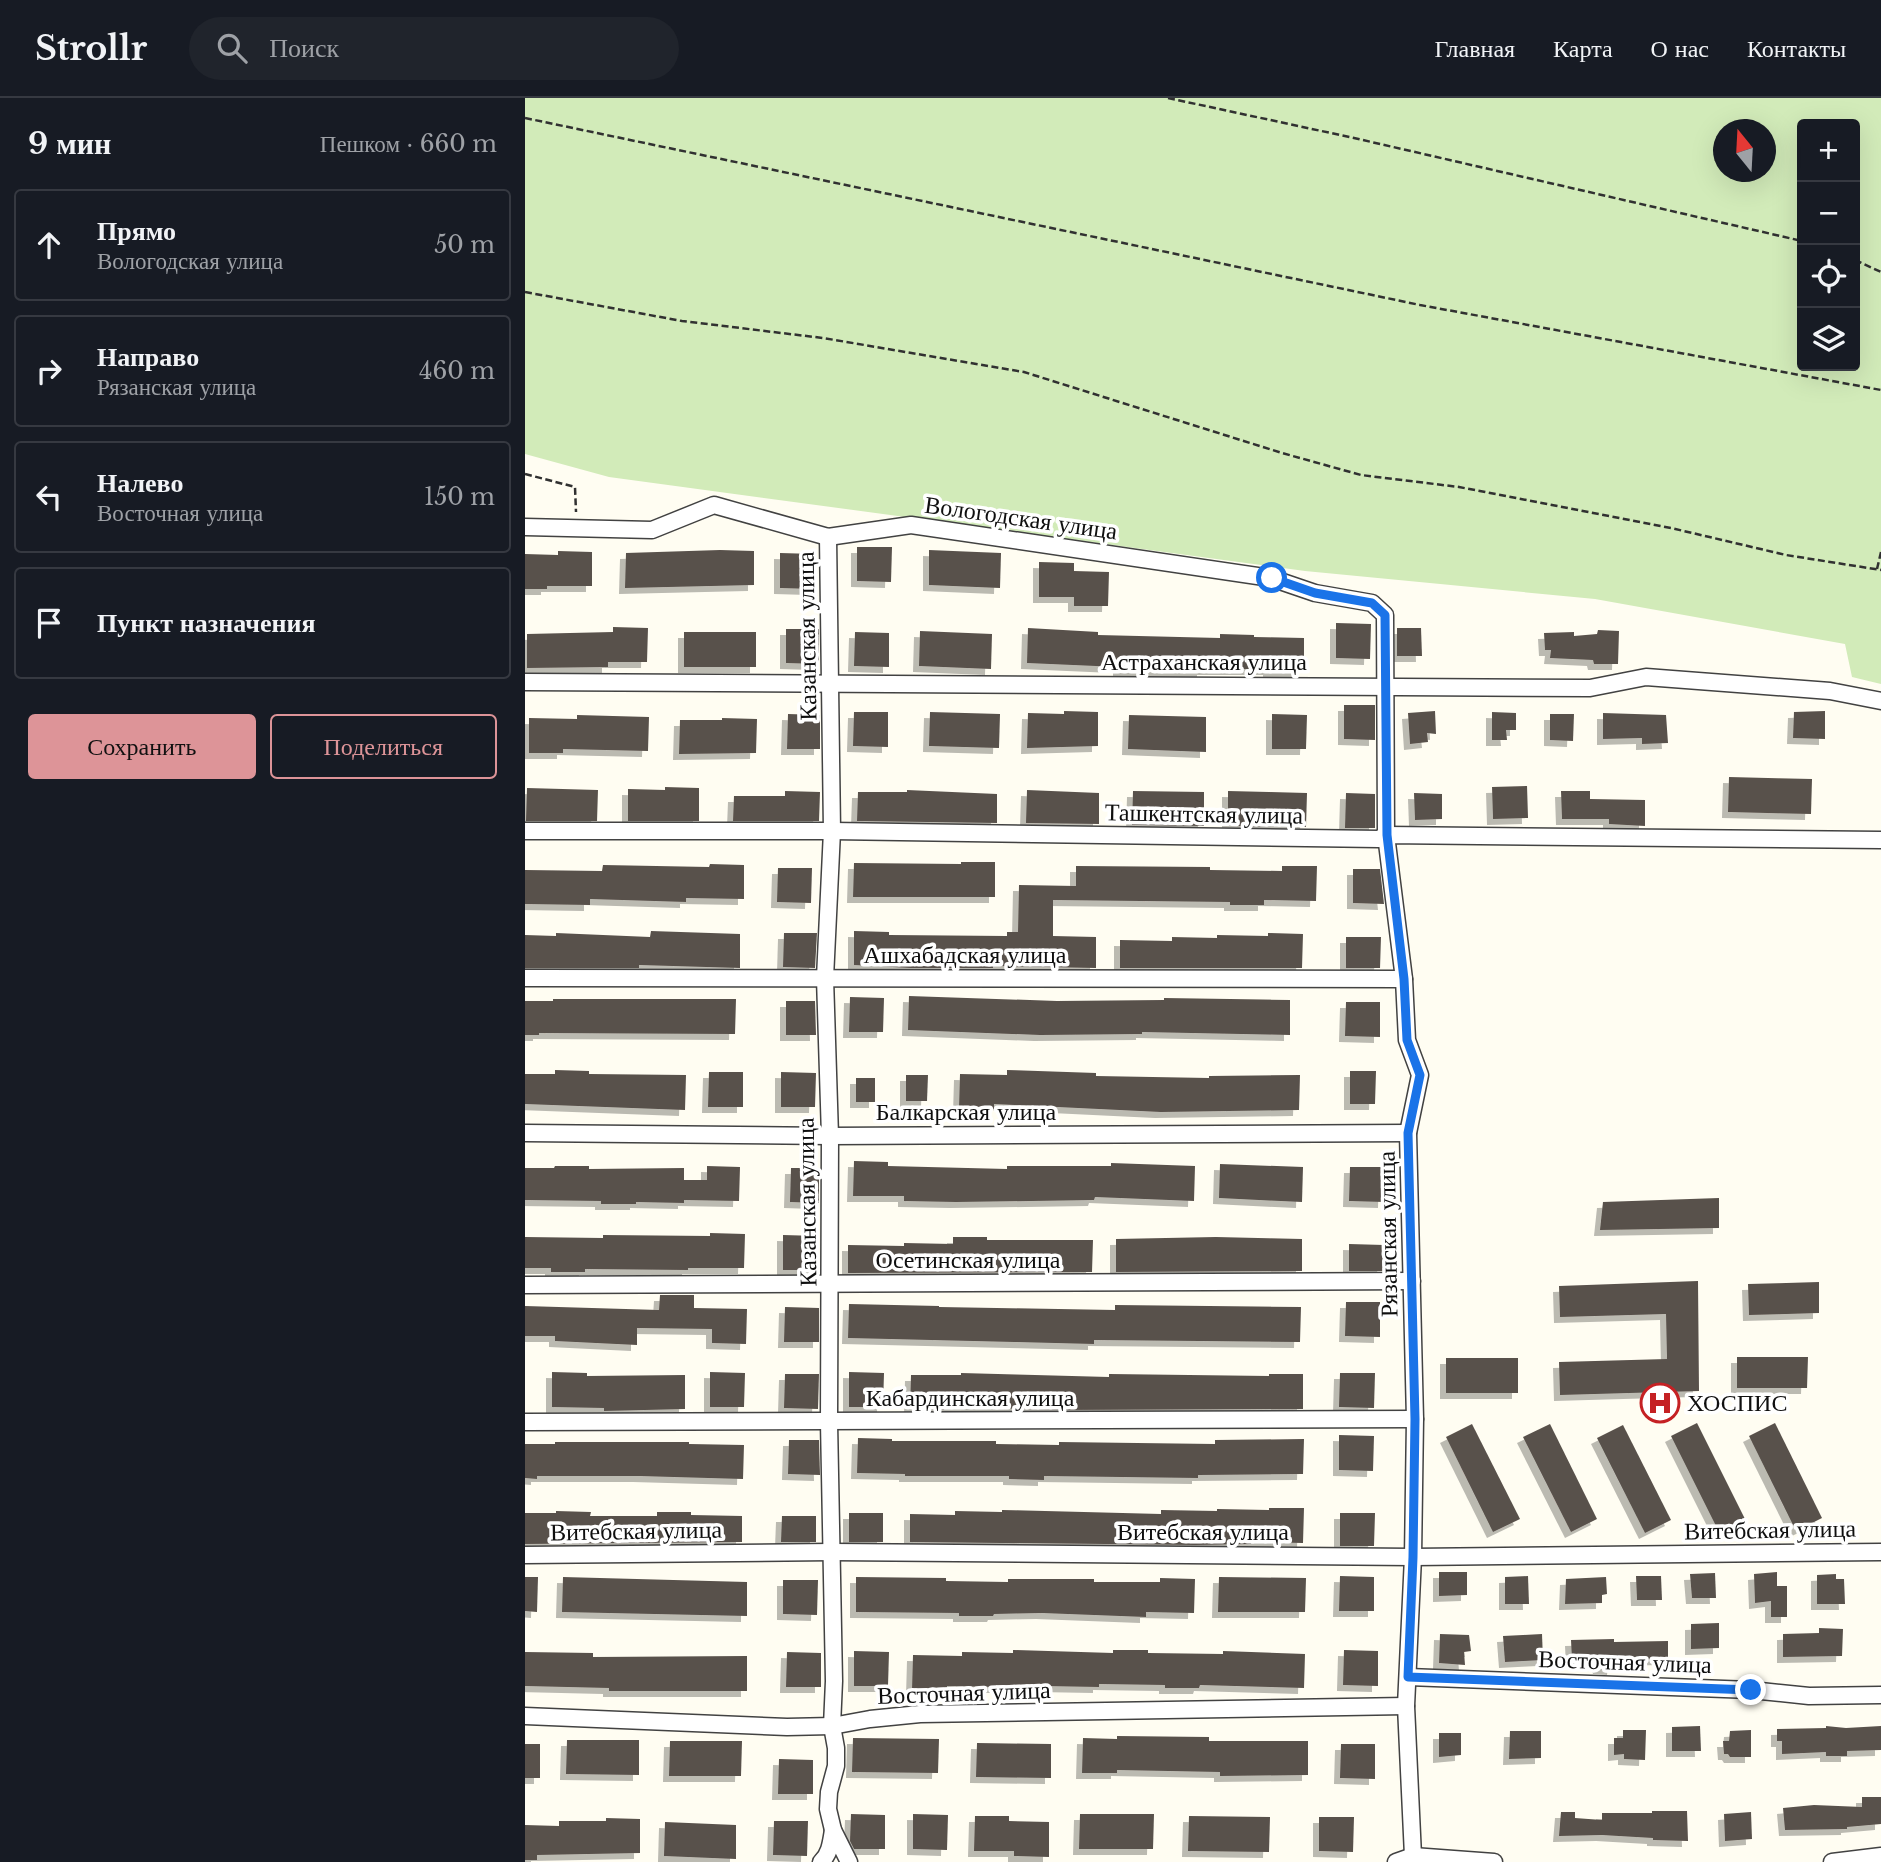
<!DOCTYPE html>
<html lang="ru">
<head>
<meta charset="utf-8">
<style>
	body { margin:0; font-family:"Libre Baskerville",serif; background:#20242c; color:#f1f3f6 }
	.controls { position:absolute; right:21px; top:21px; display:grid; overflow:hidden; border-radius:7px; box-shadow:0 7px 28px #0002 }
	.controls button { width:63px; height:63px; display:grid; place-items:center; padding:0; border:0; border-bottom:2px solid #363941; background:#171b24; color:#f1f3f6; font:35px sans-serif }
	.compass { position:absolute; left:1188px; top:21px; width:63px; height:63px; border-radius:50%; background:#171b24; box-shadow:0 7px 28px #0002; rotate:342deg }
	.stop { position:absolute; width:21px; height:21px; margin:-16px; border:5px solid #1a73e8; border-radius:50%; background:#fff }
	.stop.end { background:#1a73e8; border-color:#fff; box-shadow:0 2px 7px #0008 }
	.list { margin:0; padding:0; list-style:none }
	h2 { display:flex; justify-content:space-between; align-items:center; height:91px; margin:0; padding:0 28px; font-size:30px }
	h2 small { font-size:23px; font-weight:400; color:#9ea1a6 }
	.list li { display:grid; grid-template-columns:46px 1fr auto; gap:21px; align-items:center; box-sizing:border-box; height:112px; margin:0 14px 14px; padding:0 14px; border:2px solid #363941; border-radius:7px }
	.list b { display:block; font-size:26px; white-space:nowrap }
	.list p { margin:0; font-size:23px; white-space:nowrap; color:#9ea1a6 }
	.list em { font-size:23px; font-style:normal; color:#9ea1a6 }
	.actions { display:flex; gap:14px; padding:21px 28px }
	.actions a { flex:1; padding:16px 0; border:2px solid #dd9498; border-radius:7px; text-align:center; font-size:24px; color:#dd9498 }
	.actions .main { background:#dd9498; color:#111 }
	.icon { flex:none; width:38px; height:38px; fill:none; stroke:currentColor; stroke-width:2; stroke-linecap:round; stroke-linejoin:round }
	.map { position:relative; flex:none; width:1356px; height:1764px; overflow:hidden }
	header { display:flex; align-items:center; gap:42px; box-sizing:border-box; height:98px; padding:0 35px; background:#171b24; border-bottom:2px solid #363941 }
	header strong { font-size:33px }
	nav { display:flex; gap:38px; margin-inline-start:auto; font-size:24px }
	.search { width:490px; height:63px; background:#20242c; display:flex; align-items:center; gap:18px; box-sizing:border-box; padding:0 24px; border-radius:38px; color:#9ea1a6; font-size:26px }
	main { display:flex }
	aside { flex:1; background:#171b24 }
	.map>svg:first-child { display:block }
	.green { fill:#d2ebb9; fill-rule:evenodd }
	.building { fill:#59514b; filter:url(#shadow) }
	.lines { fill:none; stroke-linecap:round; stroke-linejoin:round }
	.street-casing { stroke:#424242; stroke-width:19 }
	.path { stroke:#313131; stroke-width:2.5; stroke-dasharray:7 3.5; stroke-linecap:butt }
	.street { stroke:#fff; stroke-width:16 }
	.route { stroke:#1a73e8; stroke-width:9 }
	.labels { text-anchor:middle; stroke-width:7; stroke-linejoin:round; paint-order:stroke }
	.street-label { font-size:24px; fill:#0f0f0f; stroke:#fff }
	.poi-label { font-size:24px; fill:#0f0f0f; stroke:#fff; text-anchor:start }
</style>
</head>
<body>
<header>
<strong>Strollr</strong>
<div class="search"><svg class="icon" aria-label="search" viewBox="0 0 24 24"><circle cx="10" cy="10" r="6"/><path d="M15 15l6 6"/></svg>Поиск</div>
<nav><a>Главная</a><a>Карта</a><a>О нас</a><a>Контакты</a></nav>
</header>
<main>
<aside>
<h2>9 мин<small>Пешком · 660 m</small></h2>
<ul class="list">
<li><svg class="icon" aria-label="ahead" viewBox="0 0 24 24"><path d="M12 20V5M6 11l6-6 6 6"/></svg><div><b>Прямо</b><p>Вологодская улица</p></div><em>50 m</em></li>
<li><svg class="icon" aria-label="right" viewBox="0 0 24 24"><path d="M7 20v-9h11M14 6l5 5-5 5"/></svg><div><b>Направо</b><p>Рязанская улица</p></div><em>460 m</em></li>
<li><svg class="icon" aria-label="left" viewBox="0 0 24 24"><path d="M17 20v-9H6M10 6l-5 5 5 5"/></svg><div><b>Налево</b><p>Восточная улица</p></div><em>150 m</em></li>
<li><svg class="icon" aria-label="arrive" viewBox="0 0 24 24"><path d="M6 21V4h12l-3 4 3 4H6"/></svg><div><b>Пункт назначения</b></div></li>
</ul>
<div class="actions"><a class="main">Сохранить</a><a>Поделиться</a></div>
</aside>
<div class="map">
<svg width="1356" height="1764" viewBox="0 0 1356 1764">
	<defs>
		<filter id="shadow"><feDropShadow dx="-6" dy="6" stdDeviation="0" flood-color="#0004"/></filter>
	</defs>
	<rect width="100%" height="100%" fill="#fffdf2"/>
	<path class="green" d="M0,0H1356V586L1327,579L1320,546L1070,501L780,473L84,379L0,356ZM1277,26H1330V268H1277ZM1198,32H1240V74H1198Z"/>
	<g class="building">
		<path d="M332,449H367L366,484L332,483Z"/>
		<path d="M195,452L229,453V487L100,490L101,455Z"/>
		<path d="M404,452L476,455L475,490L404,487Z"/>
		<path d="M33,453L67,454V488H22V491H0V456L33,457Z"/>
		<path d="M255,455L290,456L289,491L255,490Z"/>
		<path d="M514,464L549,465V473L584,474L583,508H549V499H514Z"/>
		<path d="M811,525L846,526L845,561L811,560Z"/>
		<path d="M88,529L123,530L122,564H83V569L2,570V536L88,534Z"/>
		<path d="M503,530L573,534V537L695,540V536L729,537V539L779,540V575L744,574V571H678V574L594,572V569L502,565Z"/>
		<path d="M872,530H896L897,558H872Z"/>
		<path d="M261,531H294V566L261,565Z"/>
		<path d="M1073,532L1094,533L1093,566H1069L1068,562L1025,560L1026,552H1020L1019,535L1049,534V538L1072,536Z"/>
		<path d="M395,533L467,536L466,571L394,568Z"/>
		<rect x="159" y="534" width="72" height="35"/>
		<path d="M330,534L364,535V569L329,568Z"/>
		<path d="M819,607H850V642L819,641Z"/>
		<path d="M539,613L573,614V648L502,650L503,615L539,616Z"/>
		<path d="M910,613L911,636L902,635L903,644L885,646L883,615Z"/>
		<path d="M1300,613V641L1268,640L1269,614Z"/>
		<path d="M329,614H363V649L328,648Z"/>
		<path d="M405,614L475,616L474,650L404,648Z"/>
		<path d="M967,614L991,615V632H981L982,642H967Z"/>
		<path d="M1078,615L1141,617L1143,645L1117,646V640L1078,641Z"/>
		<path d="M263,616L295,617V651H262Z"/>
		<path d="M747,616L782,617L781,651H747Z"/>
		<path d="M1025,616H1049L1048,643L1025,642Z"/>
		<path d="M52,617L124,619L123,653L38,651V655H4V620L52,621Z"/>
		<path d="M604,617L681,619V654L603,651Z"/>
		<path d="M197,620L232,621L231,655L154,656L155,622H197Z"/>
		<path d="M1204,679L1287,681L1286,716L1203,714Z"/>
		<path d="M1002,688L1003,720L968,721L967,689Z"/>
		<path d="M140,689L174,690V723H103V691L140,692Z"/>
		<path d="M2,690L73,692L72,723H1Z"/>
		<path d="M382,692L472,696V725L332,723L333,694H382Z"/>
		<path d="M502,692L574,695V726L501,725Z"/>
		<path d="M260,693L295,694L294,723H208L209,698H260Z"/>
		<path d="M608,693L679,694V728L607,727Z"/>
		<path d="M703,693L782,695L781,729L703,728Z"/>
		<path d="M1036,693H1065V701L1120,702V728L1084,726V721H1037Z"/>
		<path d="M821,695L850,696V730H820Z"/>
		<path d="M889,695L917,696V721L890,722Z"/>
		<path d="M436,764H470V799H328L329,765L436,766Z"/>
		<path d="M185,766L219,767V801L161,800V804L65,801V807L0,806V772L77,773L78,767L184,769Z"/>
		<path d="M551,768L685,769V772L757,773V768H792L791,803L739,802V807H705V804L528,802V838L571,839V870L468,868V870H386L329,867V833L364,834V837L482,838V834H493L494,787L551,788Z"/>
		<path d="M253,770H287L286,805L252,804Z"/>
		<path d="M828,771H855L859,806L828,805Z"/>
		<path d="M126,833L215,836V870L114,867V870H0V837L31,838V835L125,839Z"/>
		<path d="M259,835H292L290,870L258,869Z"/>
		<path d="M743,835L778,836L777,870H595V842L647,843V839L692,840V837L743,838Z"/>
		<path d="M821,839H856L855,870H821Z"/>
		<path d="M384,898L532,903L639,902V900L765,902V937L617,934V936L515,937L383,932Z"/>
		<path d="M325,899L359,900L358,934H324Z"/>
		<path d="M28,901H211L210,936L14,935V937H0V903H28Z"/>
		<path d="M261,903H290L291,937H261Z"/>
		<path d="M821,904H855V939L820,938Z"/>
		<path d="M30,972L64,973V976L161,977L160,1012L0,1006V976H30Z"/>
		<path d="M482,972L571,975V978L684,980V978L775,977L774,1012L636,1014L469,1006V1011L434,1010L435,976L482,977Z"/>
		<path d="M825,973H851L850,1006H825Z"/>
		<path d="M184,974H218V1009H183Z"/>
		<path d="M256,974L291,975L290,1009H256Z"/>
		<path d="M381,977H403L402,1003H381Z"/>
		<rect x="331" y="980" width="19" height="24"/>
		<path d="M329,1063L363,1064V1068L482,1071V1068H586V1065L670,1068L669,1103L570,1099L569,1102L431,1104L379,1103V1098H328Z"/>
		<path d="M695,1066L778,1069L777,1104L694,1100Z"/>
		<path d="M30,1068H64V1071L159,1070V1082H182V1068L215,1069L214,1103L159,1102V1105L111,1104V1106H76V1103L0,1102V1070H29Z"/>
		<path d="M825,1069H860L859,1104L824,1103Z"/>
		<path d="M266,1070H294V1105L265,1104Z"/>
		<path d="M1194,1100V1130L1075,1132L1078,1104Z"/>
		<path d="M185,1135L220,1136L219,1170H163V1172L60,1171V1174H26V1170H0V1139L78,1140V1137L185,1138Z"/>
		<path d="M258,1137L293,1138L292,1172H258Z"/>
		<path d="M428,1139H462V1142H568L567,1174L323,1175V1147L379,1148V1145L428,1146Z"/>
		<path d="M691,1139L777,1141V1173L591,1174V1141Z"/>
		<path d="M824,1146L859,1147L858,1173H824Z"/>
		<path d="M1173,1183L1174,1293L1035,1297L1034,1264L1142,1261L1141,1216L1035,1219L1034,1188Z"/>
		<path d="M1294,1184V1215L1224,1217L1223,1186Z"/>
		<path d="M135,1197H169V1210L222,1211L221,1246L187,1245V1231L112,1230V1247L30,1243V1238H0V1208L134,1212Z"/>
		<path d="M821,1204H855V1239L820,1238Z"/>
		<path d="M324,1206L414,1208V1209L590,1212V1207L776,1209L775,1244L569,1242V1246L323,1240Z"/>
		<path d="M260,1209L294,1210V1244H259Z"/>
		<path d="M1212,1259H1283L1282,1290H1212Z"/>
		<rect x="921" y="1260" width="72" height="35"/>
		<path d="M27,1274L62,1275V1278L160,1277V1311L79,1313V1310L27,1309Z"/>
		<path d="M185,1274L220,1275L219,1309H185Z"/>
		<path d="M324,1274L359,1275L358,1309H324Z"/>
		<path d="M436,1275L584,1279V1276L744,1278V1276H778V1311L534,1312L420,1309L419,1312L385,1311L386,1277H436Z"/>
		<path d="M815,1275H850L849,1310L814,1309Z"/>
		<path d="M260,1276H294L293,1311L259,1310Z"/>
		<path d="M1172,1325L1220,1421L1194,1434L1146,1338Z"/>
		<path d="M1250,1325L1297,1420L1271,1433L1224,1338Z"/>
		<path d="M947,1326L995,1421L968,1434L921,1339Z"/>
		<path d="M1025,1326L1072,1421L1046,1434L998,1339Z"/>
		<path d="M1098,1327L1146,1422L1120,1435L1072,1340Z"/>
		<path d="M814,1337L849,1338L848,1373L814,1372Z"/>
		<path d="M333,1340L367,1341V1343H471V1346L534,1347V1344L690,1346V1342L779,1341L778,1376L673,1377V1380L519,1378V1382L484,1381V1378H380V1376L332,1375Z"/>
		<path d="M264,1342H294L295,1377L263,1376Z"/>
		<path d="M30,1344H164V1346L219,1347L218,1381L114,1378H12V1381L0,1380V1346H30Z"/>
		<path d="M744,1410H779L778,1445L726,1444V1446L670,1447L385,1444V1416L430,1417V1413L477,1414V1412L636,1416V1412L692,1413V1411L744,1412Z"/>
		<path d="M31,1413L66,1414L65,1418H132V1414H166V1417L217,1418V1444L0,1446V1415H31Z"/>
		<rect x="324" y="1415" width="34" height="29"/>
		<path d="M815,1415H850L849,1448H815Z"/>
		<path d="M257,1418H291V1444H256Z"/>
		<path d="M914,1474H942V1497L914,1498Z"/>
		<path d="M1252,1474V1488H1262V1519H1246V1503L1230,1505L1229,1476Z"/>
		<path d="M1190,1475L1191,1500H1167L1165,1476Z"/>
		<path d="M1311,1476V1481H1319L1320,1506H1292V1477Z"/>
		<path d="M815,1478L849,1479V1513H814Z"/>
		<path d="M1003,1478L1004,1506H980V1479Z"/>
		<path d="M1111,1478H1136L1137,1502H1112Z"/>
		<path d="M0,1479H13L12,1514L0,1513Z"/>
		<path d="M38,1479L222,1484V1518L37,1514Z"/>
		<path d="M331,1479L421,1480V1483L483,1484V1481H569V1484H635V1480L670,1481L669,1515L621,1514V1519L517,1515L469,1516L468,1518H434V1515L331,1514Z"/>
		<path d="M694,1479L781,1480L780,1514H693Z"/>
		<path d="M1081,1479L1082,1496L1077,1497V1505L1040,1506L1041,1481Z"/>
		<path d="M258,1482H293L292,1517L258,1516Z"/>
		<path d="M1194,1525V1550L1166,1551V1526Z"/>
		<path d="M1294,1530L1318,1531L1317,1558L1258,1559V1536L1294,1535Z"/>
		<path d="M915,1536L944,1537L946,1553L939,1554L940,1567L914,1565Z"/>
		<path d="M1017,1536L1018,1562L980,1564L978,1538Z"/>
		<path d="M1089,1541V1544L1143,1543V1561L1089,1562L1088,1571L1074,1570L1071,1561L1047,1562L1046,1542Z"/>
		<path d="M488,1552L588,1555V1552H623V1555L698,1556V1553L780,1556L779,1590L675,1587L674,1590H640V1587L574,1586V1589L471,1587V1589L422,1588V1593L387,1592L388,1557L437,1558V1554L488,1555Z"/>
		<path d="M819,1552L853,1553V1588L818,1587Z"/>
		<path d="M329,1553L364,1554L363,1588H329Z"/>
		<path d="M0,1554L68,1555V1559L222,1558V1593H84V1590L0,1588Z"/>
		<path d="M262,1554L296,1555V1589H261Z"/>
		<path d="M1175,1628L1176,1653H1147V1629Z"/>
		<path d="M1301,1628L1321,1630L1356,1628V1652L1322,1653V1658H1301V1654L1257,1656V1643H1252V1631L1301,1630Z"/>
		<path d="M1098,1632H1121L1120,1662L1099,1661V1656L1089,1657V1640H1098Z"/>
		<path d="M1226,1632V1659H1205L1203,1656H1199L1198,1643H1204L1205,1633Z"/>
		<path d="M985,1633H1016V1660L984,1661Z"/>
		<path d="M914,1635H936V1657L914,1659Z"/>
		<path d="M592,1638L684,1639V1643H783V1677L695,1678V1674L592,1672V1675H557L558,1640L592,1641Z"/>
		<path d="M328,1640L414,1641L413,1675L327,1674Z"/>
		<path d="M42,1642H114V1677L41,1676Z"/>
		<path d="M145,1643H217L216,1678H144Z"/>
		<path d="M452,1645L526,1646V1680L451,1679Z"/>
		<rect x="0" y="1646" width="15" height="34"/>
		<path d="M816,1646H850V1681L815,1680Z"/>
		<path d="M254,1661L288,1662V1696H253Z"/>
		<path d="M1337,1699H1356V1726L1322,1729V1731L1260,1732L1258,1710L1289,1707L1337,1709Z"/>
		<path d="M1127,1713H1162L1163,1743L1128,1742V1740L1077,1737L1034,1738L1036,1714H1050V1720L1077,1722V1715H1127Z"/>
		<path d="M1226,1714L1227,1741L1200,1743L1199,1716Z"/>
		<path d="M326,1716L360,1717V1751H329L325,1743Z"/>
		<path d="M388,1716L423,1717L422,1752L388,1751Z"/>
		<path d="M555,1716H629L628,1751H554Z"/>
		<path d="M450,1718H484V1723L524,1724V1759L489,1758V1753H449Z"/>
		<path d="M664,1718L745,1719L744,1754L663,1753Z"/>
		<path d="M794,1719H829L828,1754L794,1753Z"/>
		<path d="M81,1720L115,1721V1755L12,1757V1762H0V1727L34,1728V1723H81Z"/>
		<path d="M249,1723H283L282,1758L248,1757Z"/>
		<path d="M140,1724L211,1727V1761L139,1758Z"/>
	</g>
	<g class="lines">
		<defs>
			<g id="street">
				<path d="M0,429L127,432L189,407L303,439L386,427L746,480L790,495L847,505L860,517L861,737L879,881L882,942L895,977L883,1035L890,1321L888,1459L881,1608L888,1758"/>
				<path d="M303,439L307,733L300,880L305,1038L304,1324L309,1583L307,1628L311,1650V1668L304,1694L303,1711L308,1732L324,1764"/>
				<path d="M0,584L1065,590L1121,579L1305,593L1356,603"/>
				<path d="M0,733H307L854,741L861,737L1356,742"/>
				<path d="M0,880L879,881"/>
				<path d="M0,1035L305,1038L883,1035"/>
				<path d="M0,1187L887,1183"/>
				<path d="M0,1324L890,1321"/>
				<path d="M0,1457L307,1454L888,1459L1356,1454"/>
				<path d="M883,1579L1226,1592L1284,1598L1356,1597"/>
				<path d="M0,1618L262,1629L307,1628L345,1621L395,1616L881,1608"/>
				<path d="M296,1764C305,1756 306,1744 308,1732"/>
				<path d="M871,1764L888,1758L969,1764"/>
				<path d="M1307,1764L1356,1758"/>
			</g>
		</defs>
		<use href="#street" class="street-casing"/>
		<g class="path">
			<path d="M643,0L829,40L1277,143"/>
			<path d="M0,20L895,207L1356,292"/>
			<path d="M1330,162L1356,174"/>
			<path d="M0,194L157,223L298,240L499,274L757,355L836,377L934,389L1146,430L1261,457L1356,472"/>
			<path d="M0,376L50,389L51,414"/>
			<path d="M1352,471L1356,454"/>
		</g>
		<use href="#street" class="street"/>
	</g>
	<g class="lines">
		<path class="route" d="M747,480L790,495L847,505L860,517L862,737L879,881L882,942L895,977L883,1035L890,1321L888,1459L883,1579L1226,1592"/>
	</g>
	<defs>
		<symbol id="hospital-ring" viewBox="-11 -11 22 22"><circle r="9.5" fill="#fff" stroke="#c52124" stroke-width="1.5"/><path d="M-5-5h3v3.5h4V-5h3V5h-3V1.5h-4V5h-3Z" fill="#c52124"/></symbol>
	</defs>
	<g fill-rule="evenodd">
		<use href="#hospital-ring" x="1113" y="1283" width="44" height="44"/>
	</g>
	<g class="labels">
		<g class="street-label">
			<text transform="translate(496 420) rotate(8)" y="8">Вологодская улица</text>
			<text transform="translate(282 538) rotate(-91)" y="8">Казанская улица</text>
			<text x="679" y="572">Астраханская улица</text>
			<text transform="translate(679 716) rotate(1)" y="8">Ташкентская улица</text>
			<text x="440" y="865">Ашхабадская улица</text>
			<text x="441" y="1022">Балкарская улица</text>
			<text transform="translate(282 1104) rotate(-91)" y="8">Казанская улица</text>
			<text transform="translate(863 1136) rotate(-91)" y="8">Рязанская улица</text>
			<text x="443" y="1170">Осетинская улица</text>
			<text x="445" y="1308">Кабардинская улица</text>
			<text transform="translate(1245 1432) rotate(-1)" y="8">Витебская улица</text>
			<text transform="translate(111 1433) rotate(-1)" y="8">Витебская улица</text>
			<text x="678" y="1442">Витебская улица</text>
			<text transform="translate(1100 1564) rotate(2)" y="8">Восточная улица</text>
			<text transform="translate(439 1595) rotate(-2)" y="8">Восточная улица</text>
		</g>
		<g class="poi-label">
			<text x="1162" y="1313">ХОСПИС</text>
		</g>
	</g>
</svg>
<div class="controls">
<button>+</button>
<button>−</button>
<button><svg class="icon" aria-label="locate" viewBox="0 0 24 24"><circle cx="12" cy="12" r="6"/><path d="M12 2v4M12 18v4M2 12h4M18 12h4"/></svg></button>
<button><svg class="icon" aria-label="layers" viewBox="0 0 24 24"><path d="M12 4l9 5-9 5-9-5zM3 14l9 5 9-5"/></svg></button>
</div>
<svg class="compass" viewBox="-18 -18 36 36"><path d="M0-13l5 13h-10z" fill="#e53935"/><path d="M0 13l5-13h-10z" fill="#9ea1a6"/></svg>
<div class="stop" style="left:747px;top:480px"></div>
<div class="stop end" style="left:1226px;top:1592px"></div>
</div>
</main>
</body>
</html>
